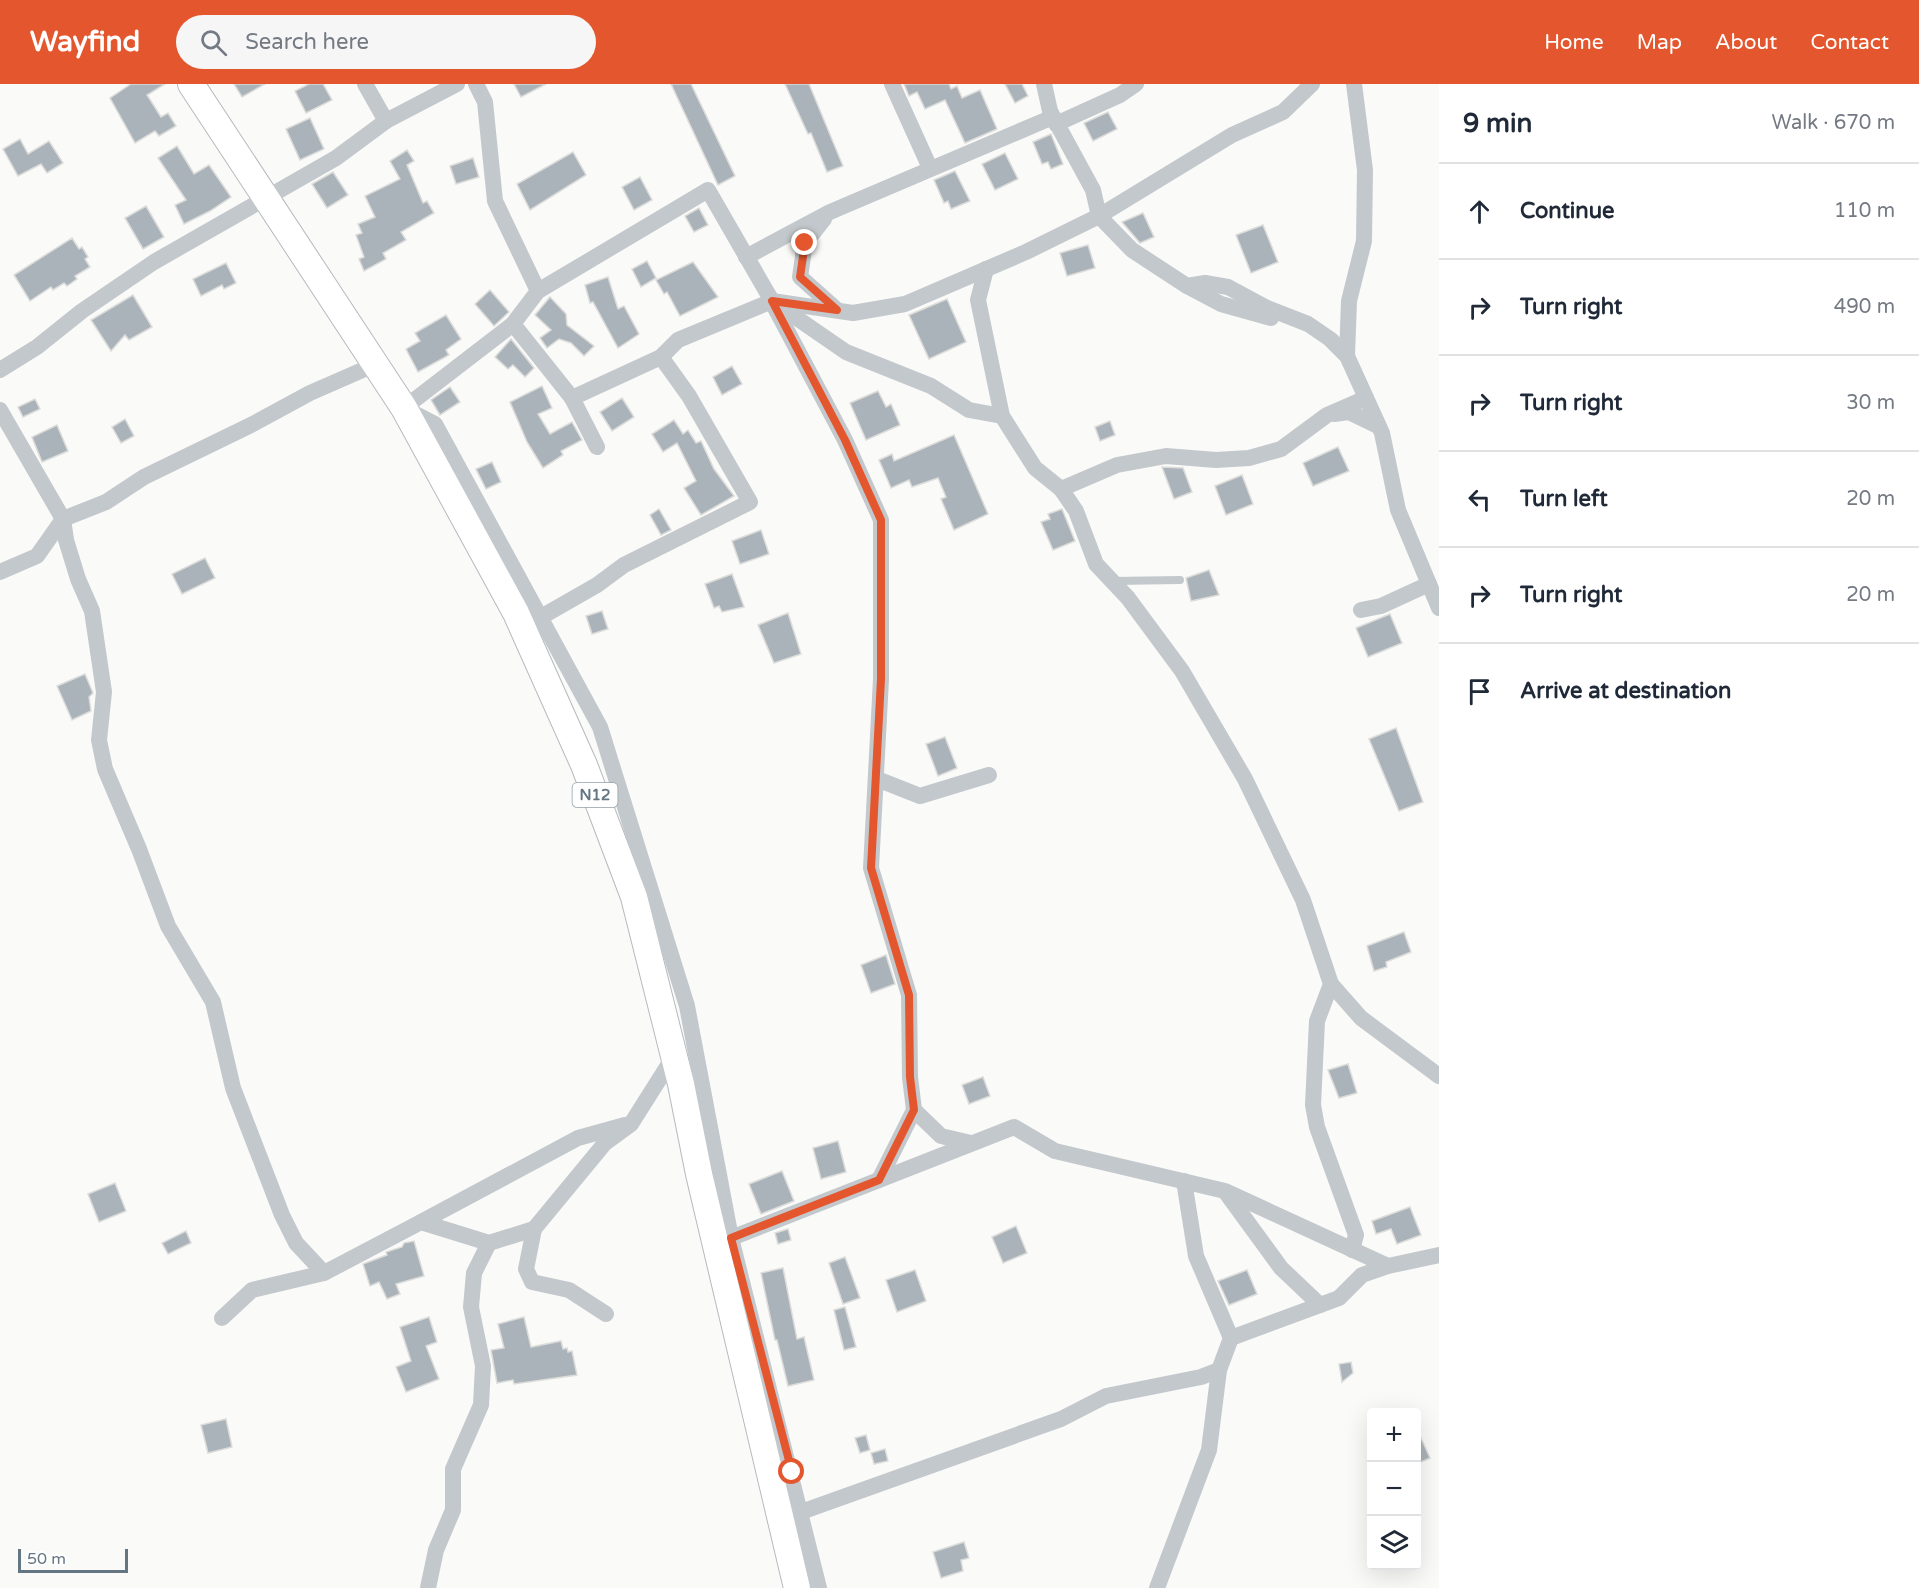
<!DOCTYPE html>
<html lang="en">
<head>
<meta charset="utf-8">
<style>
	body { margin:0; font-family:"Varela Round",sans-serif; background:#f6f6f7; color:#1f2937 }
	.controls { position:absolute; right:18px; bottom:18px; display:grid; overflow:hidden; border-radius:6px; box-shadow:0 6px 24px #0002 }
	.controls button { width:54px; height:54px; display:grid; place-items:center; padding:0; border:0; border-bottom:2px solid #e0e1e3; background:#fff; color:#1f2937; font:30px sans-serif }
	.scale { position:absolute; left:18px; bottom:15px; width:110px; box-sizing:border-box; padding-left:6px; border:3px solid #657683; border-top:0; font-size:16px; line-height:21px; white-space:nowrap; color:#657683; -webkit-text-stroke:4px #fff; paint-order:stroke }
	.stop { position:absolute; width:18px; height:18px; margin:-14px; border:4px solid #e4572e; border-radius:50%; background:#fff }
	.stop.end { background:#e4572e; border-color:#fff; box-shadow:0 2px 6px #0008 }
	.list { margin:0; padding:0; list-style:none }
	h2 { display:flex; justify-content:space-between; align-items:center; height:78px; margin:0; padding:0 24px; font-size:26px }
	h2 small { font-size:20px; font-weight:400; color:#747a83 }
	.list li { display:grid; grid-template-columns:39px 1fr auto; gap:18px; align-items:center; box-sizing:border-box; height:96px; padding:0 24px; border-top:2px solid #e0e1e3 }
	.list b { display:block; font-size:22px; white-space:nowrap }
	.list em { font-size:20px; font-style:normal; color:#747a83 }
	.icon { flex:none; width:33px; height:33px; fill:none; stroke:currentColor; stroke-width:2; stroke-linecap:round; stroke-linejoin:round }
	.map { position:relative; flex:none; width:1439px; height:1504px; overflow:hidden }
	header { display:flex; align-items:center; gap:36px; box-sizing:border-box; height:84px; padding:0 30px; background:#e4572e; color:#fff }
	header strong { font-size:28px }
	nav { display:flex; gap:33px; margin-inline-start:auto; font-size:21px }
	.search { width:420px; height:54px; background:#f6f6f7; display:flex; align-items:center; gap:15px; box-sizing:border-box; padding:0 21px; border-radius:33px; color:#747a83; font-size:22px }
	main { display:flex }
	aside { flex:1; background:#fff }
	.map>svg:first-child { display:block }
	.building { fill:#aab3b9; stroke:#dcdcda; stroke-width:1.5 }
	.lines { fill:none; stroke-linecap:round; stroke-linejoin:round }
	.primary-casing { stroke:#b5babe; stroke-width:28 }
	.lane { stroke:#c3c8cc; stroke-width:8 }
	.street { stroke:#c3c8cc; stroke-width:16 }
	.primary { stroke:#fff; stroke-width:26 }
	.route { stroke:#e4572e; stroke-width:8 }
	.labels { text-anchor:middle; stroke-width:6; stroke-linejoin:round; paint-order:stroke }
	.shield { fill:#fff; stroke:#939fa8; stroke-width:1.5 }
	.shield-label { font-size:15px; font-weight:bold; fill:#657683 }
</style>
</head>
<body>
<header>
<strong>Wayfind</strong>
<div class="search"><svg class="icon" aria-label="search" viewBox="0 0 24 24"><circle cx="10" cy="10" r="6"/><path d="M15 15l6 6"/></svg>Search here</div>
<nav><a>Home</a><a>Map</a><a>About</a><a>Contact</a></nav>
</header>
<main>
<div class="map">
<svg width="1439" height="1504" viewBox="0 0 1439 1504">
	<rect width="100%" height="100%" fill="#fafaf8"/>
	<g class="building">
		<path d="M131,0H165L147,11L161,33L168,29L176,42L159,52L155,47L135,59L110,14Z"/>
		<path d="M234,0H265L242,13Z"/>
		<path d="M309,0H323L332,16L306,29L295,7Z"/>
		<path d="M514,0H546L521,13Z"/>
		<path d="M671,0H691L735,92L718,101Z"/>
		<path d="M785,0H809L843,82L827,88L811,49L808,50Z"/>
		<path d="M904,0H949L951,5L957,2L962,14L980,6L997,45L965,59L945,16L925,25L917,8L909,12Z"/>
		<path d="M1005,0H1022L1028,12L1015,19Z"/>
		<path d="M1108,28L1117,45L1093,57L1084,39Z"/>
		<path d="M310,34L324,65L300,76L286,45Z"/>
		<path d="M1051,50L1063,80L1051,85L1048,78L1042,80L1033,58Z"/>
		<path d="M20,55L28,70L49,57L63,79L47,89L41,80L18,92L3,65Z"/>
		<path d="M177,62L194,90L209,81L231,113L210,127L184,140L175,121L186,116L158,74Z"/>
		<path d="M407,66L414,77L407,81L423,119L427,117L434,129L401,148L406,156L383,169L386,175L364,187L359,175L364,173L356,151L362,149L358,140L375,133L365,112L400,95L390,77Z"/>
		<path d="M573,68L586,91L530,126L517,100Z"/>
		<path d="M1005,69L1018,95L995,106L982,80Z"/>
		<path d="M473,74L479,93L456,100L450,82Z"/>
		<path d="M955,87L970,117L951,125L948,117L944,119L934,96Z"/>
		<path d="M333,88L348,111L327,124L312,100Z"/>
		<path d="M640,93L652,116L634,126L622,103Z"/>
		<path d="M146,122L164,153L143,165L125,134Z"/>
		<path d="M699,124L708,141L694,148L685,132Z"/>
		<path d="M1143,129L1154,153L1140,159L1122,138Z"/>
		<path d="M1263,141L1278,178L1251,189L1236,151Z"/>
		<path d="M72,154L79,165L82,163L88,173L85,175L90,183L75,192L77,195L67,202L64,199L53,206L51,203L30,217L14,191Z"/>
		<path d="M1088,161L1095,184L1067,192L1060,169Z"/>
		<path d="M647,177L656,194L641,203L632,185Z"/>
		<path d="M693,178L718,213L680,232L667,208L664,210L656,196Z"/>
		<path d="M226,179L236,199L224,205L222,201L201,212L193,195Z"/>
		<path d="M608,193L618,225L624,222L639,250L618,264L593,218L590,219L585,201Z"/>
		<path d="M490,206L509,228L494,242L475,220Z"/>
		<path d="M133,211L152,243L129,256L125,251L111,267L91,236Z"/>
		<path d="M550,213L566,230L567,241L594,262L584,272L571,259L559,255L547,264L540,254L551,246L535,231Z"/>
		<path d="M947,215L966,258L929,275L909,231Z"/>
		<path d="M446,231L461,255L446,266L449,271L418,288L406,265L420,257L415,249Z"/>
		<path d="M511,255L534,284L525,293L513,281L508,285L495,273Z"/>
		<path d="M732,282L742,300L722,311L713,293Z"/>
		<path d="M542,302L552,324L538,330L550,350L572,338L582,356L561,367L563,371L543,384L527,358L510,318Z"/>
		<path d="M450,303L460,318L440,331L431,316Z"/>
		<path d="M878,307L886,323L891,320L900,341L866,356L850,319Z"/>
		<path d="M622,314L634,333L612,347L600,328Z"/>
		<path d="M35,315L40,325L23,333L18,323Z"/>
		<path d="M125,335L134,352L121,359L112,343Z"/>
		<path d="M674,336L683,350L688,346L696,359L701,357L714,385L734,412L701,431L684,404L696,397L677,359L663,368L652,350Z"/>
		<path d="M1110,337L1115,351L1100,357L1095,343Z"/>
		<path d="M57,341L68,367L42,378L32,353Z"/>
		<path d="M954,351L988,430L954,446L941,415L946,413L938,394L912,403L909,396L891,404L879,376L892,370L894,377Z"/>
		<path d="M1338,363L1349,387L1313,402L1303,379Z"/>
		<path d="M492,378L501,398L486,405L476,385Z"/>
		<path d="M1162,383L1183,384L1192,408L1174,415Z"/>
		<path d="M1242,391L1253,420L1226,431L1215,402Z"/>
		<path d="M659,425L671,446L661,451L650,431Z"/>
		<path d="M1062,425L1075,457L1053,466L1041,438L1050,435L1048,430Z"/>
		<path d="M761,446L769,470L740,480L732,457Z"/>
		<path d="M205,474L215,494L182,510L172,490Z"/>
		<path d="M1209,486L1219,511L1191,517L1186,494Z"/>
		<path d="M732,490L744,523L722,528L719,522L714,524L705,500Z"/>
		<path d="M602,527L608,545L592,550L586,532Z"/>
		<path d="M788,529L801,570L774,579L758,541Z"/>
		<path d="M1390,530L1402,559L1368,573L1356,544Z"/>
		<path d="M85,590L93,609L89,613L91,627L72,636L57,602Z"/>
		<path d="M1396,644L1423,718L1399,727L1369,655Z"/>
		<path d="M945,653L957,684L938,692L926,660Z"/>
		<path d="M1404,848L1411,868L1386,878L1387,883L1374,887L1367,862Z"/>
		<path d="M886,871L895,900L871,909L861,881Z"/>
		<path d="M1348,980L1357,1009L1339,1014L1328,986Z"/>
		<path d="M983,993L990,1012L969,1020L962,1001Z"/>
		<path d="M838,1057L846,1088L821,1095L813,1064Z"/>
		<path d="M782,1087L794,1117L761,1130L749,1100Z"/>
		<path d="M115,1099L126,1127L99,1138L88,1110Z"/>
		<path d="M1410,1123L1421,1151L1397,1160L1391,1145L1376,1150L1372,1137Z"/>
		<path d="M1016,1142L1027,1169L1003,1179L992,1153Z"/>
		<path d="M788,1145L791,1156L778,1160L775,1149Z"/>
		<path d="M186,1147L191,1159L168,1170L162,1159Z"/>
		<path d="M414,1157L424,1192L396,1200L400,1210L387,1215L379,1198L370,1202L363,1180L387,1171L386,1168L402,1163L404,1159Z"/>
		<path d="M845,1173L860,1214L843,1220L829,1179Z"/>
		<path d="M783,1184L797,1255L804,1253L814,1296L788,1302L777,1256H775L761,1189Z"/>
		<path d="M915,1186L926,1217L897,1228L886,1196Z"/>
		<path d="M1247,1186L1257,1210L1229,1221L1218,1197Z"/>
		<path d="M845,1223L856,1263L844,1266L834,1226Z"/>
		<path d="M429,1233L437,1258L426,1262L439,1295L406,1308L396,1283L411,1277L400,1243Z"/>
		<path d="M524,1233L531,1263L561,1257L563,1265L567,1264L568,1268L572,1267L577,1291L514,1300L513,1296L497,1299L491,1266L504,1264L498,1240Z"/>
		<path d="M1351,1278L1353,1289L1342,1298L1339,1280Z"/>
		<path d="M226,1335L232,1363L208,1369L201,1341Z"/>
		<path d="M1416,1343L1430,1374L1416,1380Z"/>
		<path d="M866,1351L870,1366L860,1369L855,1354Z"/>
		<path d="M885,1365L888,1377L874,1380L871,1369Z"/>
		<path d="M964,1458L969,1474L961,1476L963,1487L941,1494L933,1468Z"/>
	</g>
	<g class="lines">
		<defs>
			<path id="primary" d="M191,0L404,324L516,529L584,681L634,813L681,1000L699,1090L797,1504"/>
		</defs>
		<use href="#primary" class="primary-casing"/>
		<path class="lane" d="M1113,497L1180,496"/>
		<g class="street">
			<path d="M365,0L386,37"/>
			<path d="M476,0L485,18L495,117L538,207"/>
			<path d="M892,0L930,84"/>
			<path d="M1044,0L1050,27L1093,106L1099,132L1132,166L1187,202L1205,199L1228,203L1267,224L1308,240L1330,255L1347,272L1382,349L1398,426L1439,524"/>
			<path d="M1056,40L1120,11L1136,0"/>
			<path d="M824,135L805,159L800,193L837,226"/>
			<path d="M746,173L830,128L1053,33"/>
			<path d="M986,185L978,216L1002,332L1035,384L1061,405L1076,427L1096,480L1128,514L1182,587L1245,695L1303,816L1331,900L1317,937L1313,1021L1317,1043L1356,1151L1352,1166"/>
			<path d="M1187,202L1221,220L1271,234"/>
			<path d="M773,220L845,356L881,436V595L871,784L909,911L910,993L914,1026L879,1096"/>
			<path d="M513,240L572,314"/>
			<path d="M1347,272L1349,217L1364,157L1365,86L1354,0"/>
			<path d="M661,273L678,256L772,217L853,229L905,220L1026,168L1099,132L1232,51L1283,28L1312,0"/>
			<path d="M0,286L37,263L82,227L154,178L336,74L386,37L457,0"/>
			<path d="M0,326L63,435L66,456L78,495L92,527L104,608L99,656L105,685L139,765L168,842L213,918L233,1004L282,1131L296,1159L324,1189"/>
			<path d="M1334,330L1349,328L1378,342"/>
			<path d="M1061,405L1117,381L1166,372L1216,376L1249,374L1281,365L1327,331L1366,314"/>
			<path d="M0,488L37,472L63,435L106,418L144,393L251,341L310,309L374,281"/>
			<path d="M1361,526L1381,522L1429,500"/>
			<path d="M541,533L597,501L624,481L750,418L689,312L661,273L572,314L597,363"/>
			<path d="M877,695L920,712L989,691"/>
			<path d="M1331,900L1361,934L1439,992"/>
			<path d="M914,1026L941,1052L971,1059"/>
			<path d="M1184,1097L1196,1172L1231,1254"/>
			<path d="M1227,1110L1281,1184L1320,1221"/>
			<path d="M421,1138L578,1054L625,1041"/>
			<path d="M534,1145L526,1185L532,1198L569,1206L606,1230"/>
			<path d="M721,1158L1014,1043L1055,1067L1225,1107L1388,1182"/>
			<path d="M222,1234L252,1206L324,1189L421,1138L489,1159L534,1145L605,1059L631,1040L674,972"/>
			<path d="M801,1428L1061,1335L1106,1312L1201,1293L1219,1286L1231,1254L1339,1214L1362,1191L1388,1182L1439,1171"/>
			<path d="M428,1504L436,1466L453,1426V1385L481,1321L483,1282L471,1223L474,1189L489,1159"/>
			<path d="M819,1504L731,1154L687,922L600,643L435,340L404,324L513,240L538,207L708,106L772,217L846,268L931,302L969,326L1002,332"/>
			<path d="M1157,1504L1209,1366L1219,1286"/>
		</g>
		<use href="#primary" class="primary"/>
	</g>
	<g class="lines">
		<path class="route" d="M792,1388L731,1154L879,1096L914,1026L910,993L909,911L871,784L881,595V436L845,356L772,217L837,226L800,193L805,159"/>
	</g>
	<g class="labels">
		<rect class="shield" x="572.5" y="699" width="45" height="24" rx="4.5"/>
		<g class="shield-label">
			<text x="595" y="716">N12</text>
		</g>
	</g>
</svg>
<div class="controls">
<button>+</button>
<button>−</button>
<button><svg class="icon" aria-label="layers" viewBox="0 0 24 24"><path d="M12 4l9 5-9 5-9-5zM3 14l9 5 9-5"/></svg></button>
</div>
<div class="scale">50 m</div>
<div class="stop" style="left:792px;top:1388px"></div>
<div class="stop end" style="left:805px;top:159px"></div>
</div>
<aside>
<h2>9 min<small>Walk · 670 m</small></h2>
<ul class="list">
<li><svg class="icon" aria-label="ahead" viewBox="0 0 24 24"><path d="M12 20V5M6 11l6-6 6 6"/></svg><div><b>Continue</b></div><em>110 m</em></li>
<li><svg class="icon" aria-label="right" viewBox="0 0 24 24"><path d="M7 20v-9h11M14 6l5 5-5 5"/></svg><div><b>Turn right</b></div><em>490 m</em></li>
<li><svg class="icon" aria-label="right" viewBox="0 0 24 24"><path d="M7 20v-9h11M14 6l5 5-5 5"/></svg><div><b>Turn right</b></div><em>30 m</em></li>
<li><svg class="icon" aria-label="left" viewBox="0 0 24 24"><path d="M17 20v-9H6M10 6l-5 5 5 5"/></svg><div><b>Turn left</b></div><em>20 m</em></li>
<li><svg class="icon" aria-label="right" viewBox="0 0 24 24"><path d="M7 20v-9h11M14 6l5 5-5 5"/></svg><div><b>Turn right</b></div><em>20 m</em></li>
<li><svg class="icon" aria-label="arrive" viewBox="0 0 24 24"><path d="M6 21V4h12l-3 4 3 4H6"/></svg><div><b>Arrive at destination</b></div></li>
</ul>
</aside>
</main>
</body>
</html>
